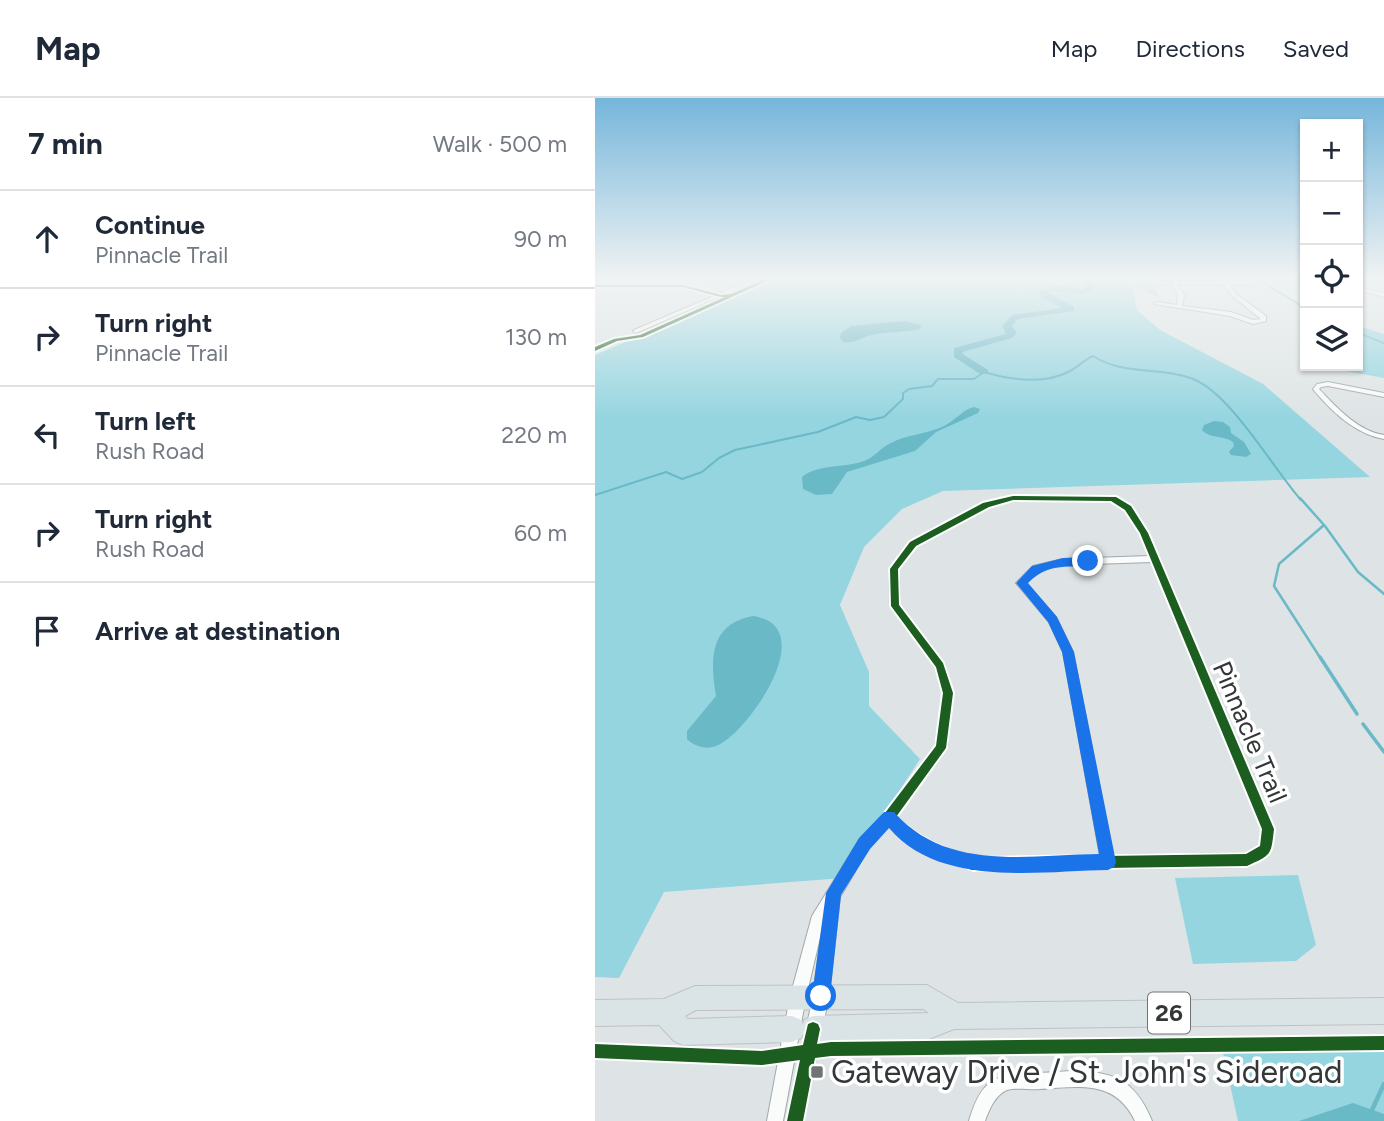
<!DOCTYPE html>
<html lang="en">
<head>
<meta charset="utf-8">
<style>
	body { margin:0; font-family:Figtree,sans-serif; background:#f6f6f7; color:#1f2937 }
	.controls { position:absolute; right:21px; top:21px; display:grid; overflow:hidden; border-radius:0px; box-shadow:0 2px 5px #0004 }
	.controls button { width:63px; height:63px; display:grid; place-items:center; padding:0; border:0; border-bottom:2px solid #e0e1e3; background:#fff; color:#1f2937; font:35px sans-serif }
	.stop { position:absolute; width:21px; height:21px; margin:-16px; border:5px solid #1a73e8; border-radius:50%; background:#fff }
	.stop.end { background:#1a73e8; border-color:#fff; box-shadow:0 2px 7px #0008 }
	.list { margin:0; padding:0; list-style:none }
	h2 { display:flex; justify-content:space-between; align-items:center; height:91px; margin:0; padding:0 28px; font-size:30px }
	h2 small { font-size:23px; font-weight:400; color:#747a83 }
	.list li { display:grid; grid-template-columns:46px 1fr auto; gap:21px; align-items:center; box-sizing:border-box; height:98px; padding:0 28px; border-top:2px solid #e0e1e3 }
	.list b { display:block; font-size:26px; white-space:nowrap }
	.list p { margin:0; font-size:23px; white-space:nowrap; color:#747a83 }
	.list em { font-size:23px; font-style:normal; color:#747a83 }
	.icon { flex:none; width:38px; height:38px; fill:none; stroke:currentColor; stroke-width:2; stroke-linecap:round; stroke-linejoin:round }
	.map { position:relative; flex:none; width:789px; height:1023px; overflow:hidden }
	header { display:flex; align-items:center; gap:42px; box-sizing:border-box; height:98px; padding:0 35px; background:#fff; border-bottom:2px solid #e0e1e3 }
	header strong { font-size:33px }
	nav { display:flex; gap:38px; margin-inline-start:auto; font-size:24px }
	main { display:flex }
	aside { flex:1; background:#fff }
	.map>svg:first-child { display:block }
	.green { fill:#94d5e0 }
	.water { fill:#6ab9c7 }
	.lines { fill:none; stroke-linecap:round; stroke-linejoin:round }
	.stream-far3 { stroke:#6ab9c7; stroke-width:2 }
	.stream-far2 { stroke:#6ab9c7; stroke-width:2.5 }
	.stream-far1 { stroke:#6ab9c7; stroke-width:3.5 }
	.stream { stroke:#6ab9c7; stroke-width:4.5 }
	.river { fill:#6ab9c7; fill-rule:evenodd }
	.minor-casing { stroke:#a3a8a8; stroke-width:2 }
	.primary-casing { stroke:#bfc2c2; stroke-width:2 }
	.minor { fill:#fafbfb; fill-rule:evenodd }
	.primary { fill:#dae3e5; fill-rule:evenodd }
	.rail { stroke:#bebfc0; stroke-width:2; stroke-dasharray:2 4.5; stroke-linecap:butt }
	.cycleway-casing { stroke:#fff; stroke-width:4 }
	.cycleway { fill:#1b5e20; fill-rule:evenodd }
	.route { fill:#1a73e8 }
	.poi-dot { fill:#6f7475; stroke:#fff; stroke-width:2.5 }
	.labels { text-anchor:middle; stroke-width:7; stroke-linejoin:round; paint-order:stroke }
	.shield { fill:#fff; stroke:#707374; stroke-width:2 }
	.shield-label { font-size:24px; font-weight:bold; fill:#333738 }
	.street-label { font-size:26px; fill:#333738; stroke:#fff }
	.near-poi-label { font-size:32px; fill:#333738; stroke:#fff; text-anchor:start }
</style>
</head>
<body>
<header>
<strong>Map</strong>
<nav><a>Map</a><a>Directions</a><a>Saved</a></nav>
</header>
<main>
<aside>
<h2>7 min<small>Walk · 500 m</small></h2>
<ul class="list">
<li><svg class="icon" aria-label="ahead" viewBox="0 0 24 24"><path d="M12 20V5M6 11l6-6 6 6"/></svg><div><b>Continue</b><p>Pinnacle Trail</p></div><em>90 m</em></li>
<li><svg class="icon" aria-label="right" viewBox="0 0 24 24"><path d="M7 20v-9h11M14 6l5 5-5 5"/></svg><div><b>Turn right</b><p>Pinnacle Trail</p></div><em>130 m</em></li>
<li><svg class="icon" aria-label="left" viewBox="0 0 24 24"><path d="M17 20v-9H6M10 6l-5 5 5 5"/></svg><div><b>Turn left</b><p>Rush Road</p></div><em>220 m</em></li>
<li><svg class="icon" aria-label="right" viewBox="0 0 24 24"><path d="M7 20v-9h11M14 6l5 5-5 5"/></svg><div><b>Turn right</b><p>Rush Road</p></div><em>60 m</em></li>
<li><svg class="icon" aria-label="arrive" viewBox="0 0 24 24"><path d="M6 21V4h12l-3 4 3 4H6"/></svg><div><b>Arrive at destination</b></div></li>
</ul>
</aside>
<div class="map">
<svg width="789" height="1023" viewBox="0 0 789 1023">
	<rect width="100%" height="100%" fill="#dee4e5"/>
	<g class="green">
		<path d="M183,179H556L564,199L541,190L536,183L542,212L565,232L668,286L775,379L348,393L307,411L269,449L245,507L274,574V608L325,661L248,780L69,794L24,880L0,879V257Z"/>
		<path d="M763,228L789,236V280L746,272L763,268L768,255L763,249Z"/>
		<path d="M703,777L721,847L701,863L598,866L580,780Z"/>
		<path d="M789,949V1023H643L627,950Z"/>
	</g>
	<g class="water">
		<path d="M310,223L326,227L325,231C309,235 293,233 277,237C266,239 260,246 248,244L245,240L246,235L256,228Z"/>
		<path d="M379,309L385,311L383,315L341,334L320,353L252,374L237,396L221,397L208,391L207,379C223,366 249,370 269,363C280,359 285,350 296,345C311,337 331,336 347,329C359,324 368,311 379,309Z"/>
		<path d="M619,323L628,324L635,329L636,335L649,344L656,356L651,359L636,357L634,354L639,348L638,344C628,337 615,341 607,332L609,327Z"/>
		<path d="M158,518C225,528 158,626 127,645C115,653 101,650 92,641V633L121,598C115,562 114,526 158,518Z"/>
		<path d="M758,1005L789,1016V1023H704Z"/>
	</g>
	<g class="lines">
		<g class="stream-far3">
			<path d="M659,179L710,210"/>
			<path d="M763,235L789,245"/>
			<path d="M0,397L71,374L87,381L107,374L124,360L140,352L223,334L261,319L275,322L289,319L308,301V295L314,291L337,288L343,281H379L389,274C416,282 449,287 475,273C483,269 489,262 498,258C529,278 564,268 598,281C635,295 678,370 706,402"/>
		</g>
		<g class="stream-far2">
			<path d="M705,400L729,427L684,466L679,488L726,561"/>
			<path d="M730,428L763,474L789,496"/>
		</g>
		<g class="stream-far1">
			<path d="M725,559L762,616"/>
			<path d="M768,626L789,654"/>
		</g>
		<path class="stream" d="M777,1012L789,986"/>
		<path class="river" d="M487,179H495L500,188C488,204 471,190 453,194L479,209V213L423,221L417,228L422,235L417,240L367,254L369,257L393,272V276H385L359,259V250L411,236L407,228L417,217L467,210L446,199L444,193L465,187L487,192L492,188Z"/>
		<defs>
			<g id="minor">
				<path d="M163,179H169L128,197V199H124L41,235L38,233L39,232L119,198L88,190H0V186H88L123,196Z"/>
				<path d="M662,179H668L657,186H634L641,196L671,218V223L658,226L635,218L559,206L562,204L582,207L583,197L577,186L564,187L562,186V184L656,183ZM582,186H629L637,198L666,221L658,222L636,214L587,208L589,197Z"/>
				<rect x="707" y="179" width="3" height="1"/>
				<path d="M763,189L789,195V199L763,192Z"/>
				<path d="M733,284L789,295V299L733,288L726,289L724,291C742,310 763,333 789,337V341C760,336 736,313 718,291L722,286Z"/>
				<path d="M418,398L521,399L536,408L553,435L565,461L679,731C677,757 676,758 652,769L377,773L327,754L308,741L294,728L274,750L245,799L234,898L208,1023H192L218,898L227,831L211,899L188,1023H172L195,899L217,818L264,742L290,715L340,648L348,595L340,569L295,508L294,471L315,444L388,405ZM418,402L516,403L530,412L545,435L554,458L468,461L438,468L421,485L454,524L468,554L505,758L377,759L336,745L317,733L302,718L352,650L358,595L349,565L305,507L304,471L321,448L394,409ZM557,464L667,731L665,747L651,755L518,757L478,554L461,519L431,485L444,472L468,467Z"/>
				<path d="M475,973C518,973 540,981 557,1023H540C520,981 484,989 445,991C435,992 421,989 412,992C400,997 394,1012 390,1023H374C385,985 397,976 436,975C449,975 462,974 475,973Z"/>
			</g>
			<path id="primary" d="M332,887L363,905L789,900V926L359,931L329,943L218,944L209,940L208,936L206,940L197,944L88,947L79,943L64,927L0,928V902L69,901L100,888ZM328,911L334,915L218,918L209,922L208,926L206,922L197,918L93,921L90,918L101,912Z"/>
		</defs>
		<use href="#minor" class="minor-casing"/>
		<use href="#primary" class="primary-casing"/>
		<use href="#minor" class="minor"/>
		<use href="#primary" class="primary"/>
		<path class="rail" d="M0,264L195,179"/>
		<defs>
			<g id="cycleway">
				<path d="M175,179H181L48,239L22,243L0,253V249L19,241L45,237L130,199H126L88,189H0V187H88L126,197L136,196Z"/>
				<path d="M418,398L521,399L536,408L553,435L679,731C676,757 677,757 652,768L377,772L328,753L308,741L290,723L288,719L290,715L341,648L348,595L341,569L296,508L295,471L315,444L388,405ZM418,402L516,403L530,412L545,435L667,731L665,748L651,756L377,760C348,751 323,741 301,719L351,650L358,595L348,565L304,507L303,471L321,448L394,409Z"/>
				<path d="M218,924L223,926L225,931L222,946L236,944L789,938V952L236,958L220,960L208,1023H192L205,962L167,967L0,960V946L167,953L208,947L213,926Z"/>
			</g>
		</defs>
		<use href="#cycleway" class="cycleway-casing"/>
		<use href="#cycleway" class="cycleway"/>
	</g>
	<linearGradient id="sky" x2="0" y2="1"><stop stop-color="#75b6db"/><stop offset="0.56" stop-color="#f0f3f3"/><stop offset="1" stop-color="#f0f3f3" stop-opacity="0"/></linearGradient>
	<rect width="789" height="322" fill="url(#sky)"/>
	<path class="route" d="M468,460L493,459L499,463C482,475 459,459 433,485L462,519L479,554L521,764L519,769L513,772C443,773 345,790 294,730L275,751L246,797L235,898L232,905L226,907L220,905L217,898L231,795L264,740L289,714H299C352,774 432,757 504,756L467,554L453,524L421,485L437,468Z"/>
	<rect class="poi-dot" x="215" y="967" width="14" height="14" rx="3.5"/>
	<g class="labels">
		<rect class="shield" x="553" y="894.5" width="42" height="41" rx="5"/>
		<g class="shield-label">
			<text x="574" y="923">26</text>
		</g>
		<g class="street-label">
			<text transform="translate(655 634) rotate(67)" y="9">Pinnacle Trail</text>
		</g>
		<g class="near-poi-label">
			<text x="236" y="985">Gateway Drive / St. John's Sideroad</text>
		</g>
	</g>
</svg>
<div class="controls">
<button>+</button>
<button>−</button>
<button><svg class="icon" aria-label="locate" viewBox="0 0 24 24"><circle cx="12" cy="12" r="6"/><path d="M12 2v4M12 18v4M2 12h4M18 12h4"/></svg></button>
<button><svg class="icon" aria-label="layers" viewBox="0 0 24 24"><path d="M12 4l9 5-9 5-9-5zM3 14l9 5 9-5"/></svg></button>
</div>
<div class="stop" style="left:226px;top:898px"></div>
<div class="stop end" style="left:493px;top:463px"></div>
</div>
</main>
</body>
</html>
